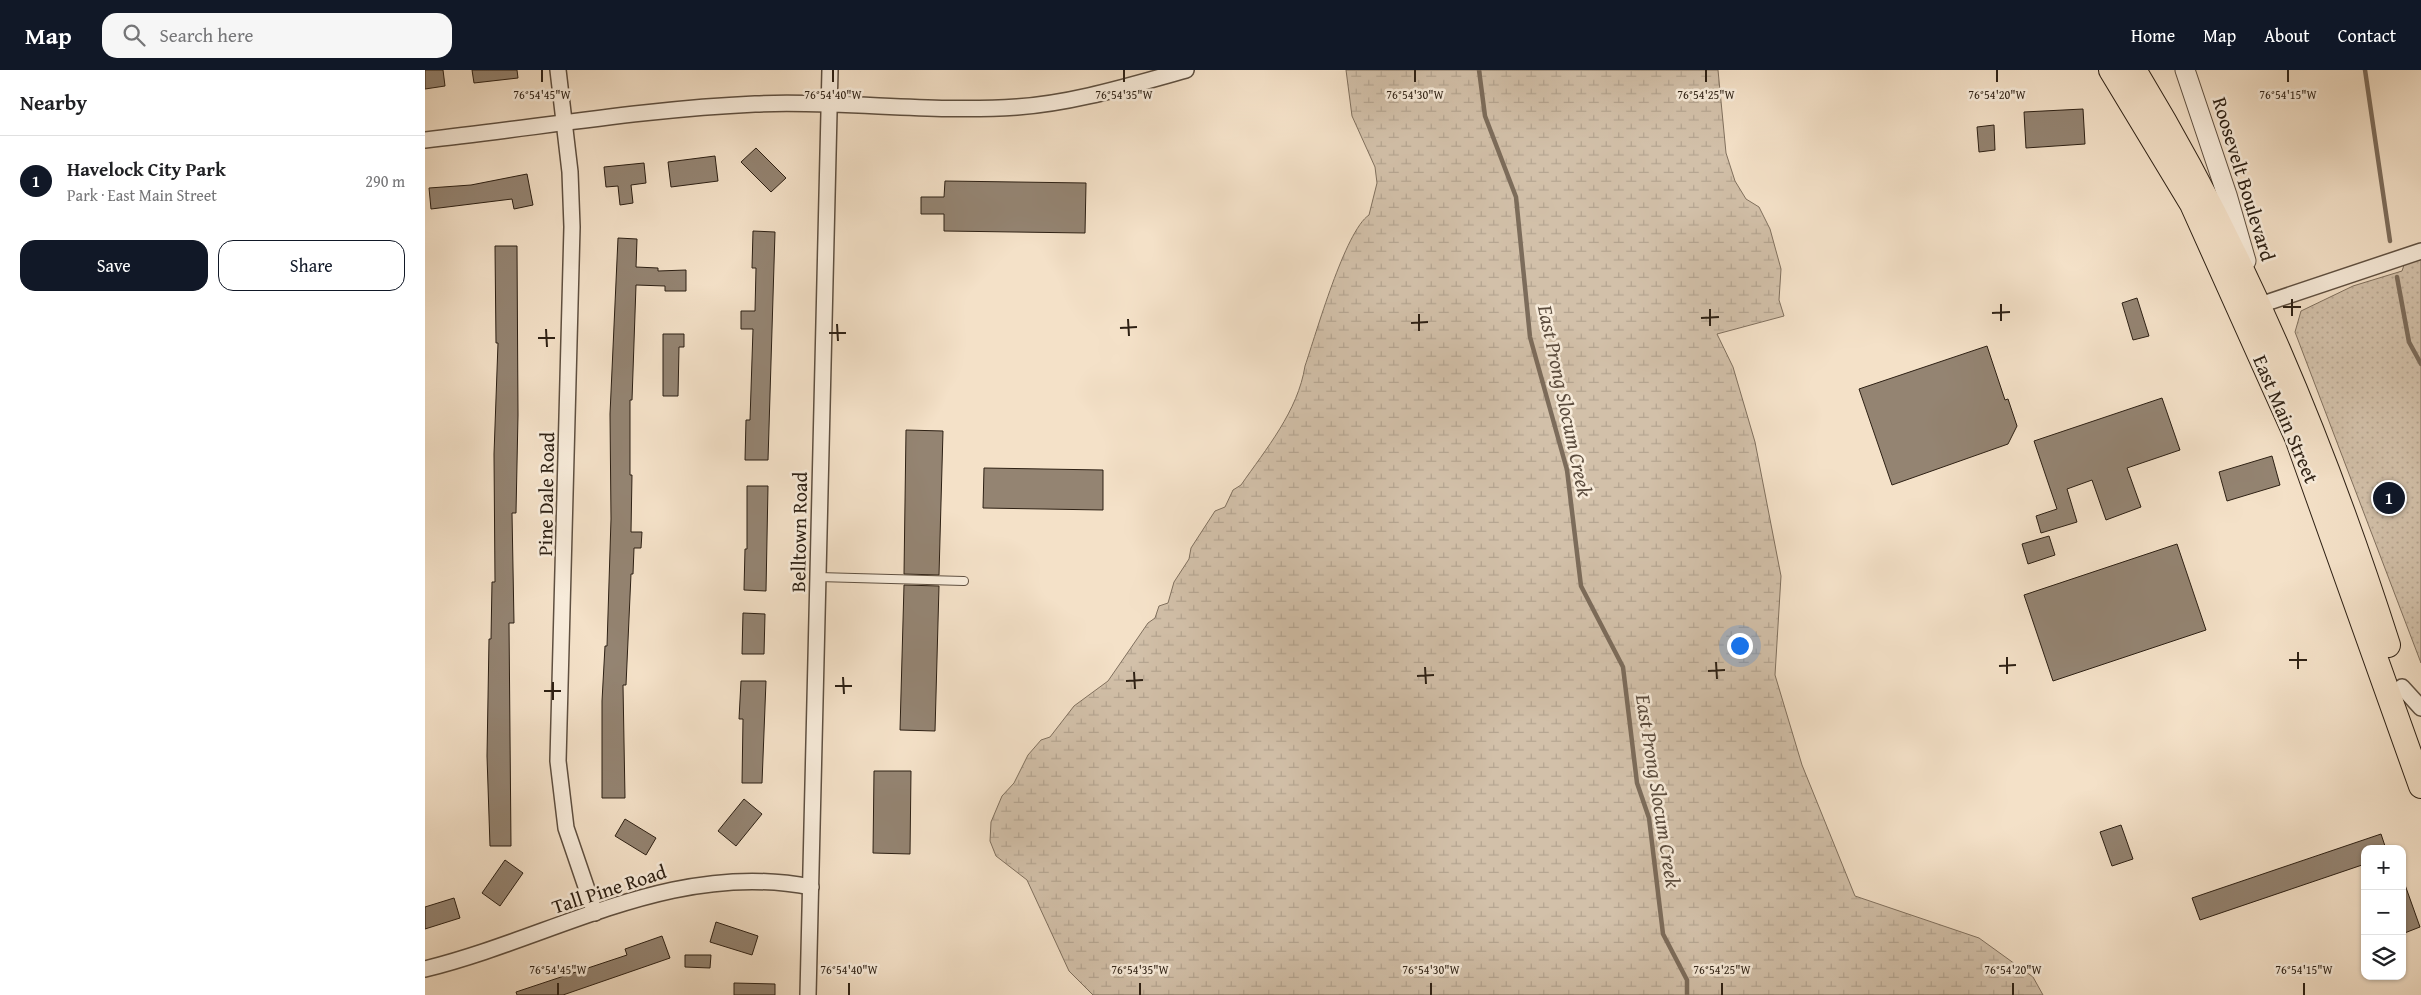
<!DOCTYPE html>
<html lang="en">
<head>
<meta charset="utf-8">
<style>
	body { margin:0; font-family:"Gentium Book Plus",serif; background:#f6f6f6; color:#202124 }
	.controls { position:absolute; right:15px; bottom:15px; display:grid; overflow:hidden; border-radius:10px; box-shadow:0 1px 4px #0004 }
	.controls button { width:45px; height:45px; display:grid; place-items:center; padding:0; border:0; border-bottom:1px solid #e0e0e0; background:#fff; color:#202124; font:25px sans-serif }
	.you { position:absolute; left:1314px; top:575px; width:18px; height:18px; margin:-12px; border:4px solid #fff; border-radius:50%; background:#1a73e8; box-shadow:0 0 0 8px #1a73e833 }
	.badge { display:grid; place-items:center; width:32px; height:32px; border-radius:50%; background:#111827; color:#fff; font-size:16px; font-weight:700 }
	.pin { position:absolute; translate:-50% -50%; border:2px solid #fff; box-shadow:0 1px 5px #0006 }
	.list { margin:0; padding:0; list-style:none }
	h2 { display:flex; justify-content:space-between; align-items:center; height:65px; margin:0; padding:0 20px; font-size:21px }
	h2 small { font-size:16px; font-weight:400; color:#757577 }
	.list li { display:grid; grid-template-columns:32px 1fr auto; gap:15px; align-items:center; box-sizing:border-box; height:90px; padding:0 20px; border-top:1px solid #e0e0e0 }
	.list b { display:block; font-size:19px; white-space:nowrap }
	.list p { margin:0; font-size:16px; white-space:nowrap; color:#757577 }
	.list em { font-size:16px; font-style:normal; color:#757577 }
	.actions { display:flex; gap:10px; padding:15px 20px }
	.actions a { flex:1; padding:11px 0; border:1px solid #111827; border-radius:15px; text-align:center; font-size:18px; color:#111827 }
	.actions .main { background:#111827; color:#fff }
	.icon { flex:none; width:28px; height:28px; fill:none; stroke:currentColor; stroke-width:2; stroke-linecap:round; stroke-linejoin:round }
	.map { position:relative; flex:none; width:1996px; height:925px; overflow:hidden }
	header { display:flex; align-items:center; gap:30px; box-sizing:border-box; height:70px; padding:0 25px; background:#111827; color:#fff }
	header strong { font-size:24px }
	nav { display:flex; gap:28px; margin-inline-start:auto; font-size:18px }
	.search { width:350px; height:45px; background:#f6f6f6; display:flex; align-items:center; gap:12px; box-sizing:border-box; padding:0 18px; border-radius:15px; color:#757577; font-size:19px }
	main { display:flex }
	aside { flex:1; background:#fff }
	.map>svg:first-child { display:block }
	.grass { fill:url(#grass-dots); stroke:#80705e }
	.wetland { fill:url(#wetland-marsh); stroke:#80705e }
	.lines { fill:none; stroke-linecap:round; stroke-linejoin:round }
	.stream { stroke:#7c6c5b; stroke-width:4.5 }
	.building { fill:#948472; stroke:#2d2014 }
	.service-casing { stroke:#5f5041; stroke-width:10 }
	.minor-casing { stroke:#5f5041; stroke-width:18 }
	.tertiary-casing { stroke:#5f5041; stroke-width:21 }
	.primary-casing { stroke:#2d2014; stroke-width:26 }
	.service { stroke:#f8ecdb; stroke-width:8 }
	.minor { stroke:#f8ecdb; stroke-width:15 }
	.tertiary { stroke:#f8ecdb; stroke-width:19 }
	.primary { stroke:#f4e1c8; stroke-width:24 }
	.ticks { fill:none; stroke:#2d2014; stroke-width:2 }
	.labels { text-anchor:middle; stroke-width:5; stroke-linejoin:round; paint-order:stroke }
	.street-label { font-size:20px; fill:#2d2014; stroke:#f8ecdb }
	.water-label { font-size:21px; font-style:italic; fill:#5b4c3e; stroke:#f8ecdb }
	.ticks-label { font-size:12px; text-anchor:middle; fill:#2d2014; stroke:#f8ecdb; stroke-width:5; stroke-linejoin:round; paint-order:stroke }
</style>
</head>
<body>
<header>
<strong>Map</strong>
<div class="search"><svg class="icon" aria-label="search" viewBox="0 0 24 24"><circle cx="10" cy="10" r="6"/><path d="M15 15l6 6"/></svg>Search here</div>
<nav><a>Home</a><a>Map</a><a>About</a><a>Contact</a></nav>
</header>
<main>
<aside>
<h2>Nearby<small></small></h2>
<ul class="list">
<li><span class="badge">1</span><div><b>Havelock City Park</b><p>Park · East Main Street</p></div><em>290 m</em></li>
</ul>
<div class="actions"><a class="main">Save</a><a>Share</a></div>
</aside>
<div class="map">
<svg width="1996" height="925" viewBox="0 0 1996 925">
	<defs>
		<pattern id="grass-dots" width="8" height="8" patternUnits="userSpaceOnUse" patternTransform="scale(1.25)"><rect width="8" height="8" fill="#d2c0a9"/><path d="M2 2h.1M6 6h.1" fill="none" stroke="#b5a591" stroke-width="1.8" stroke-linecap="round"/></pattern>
		<pattern id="wetland-marsh" width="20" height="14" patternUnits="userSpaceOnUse" patternTransform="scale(1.25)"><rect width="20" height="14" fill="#d2c0a9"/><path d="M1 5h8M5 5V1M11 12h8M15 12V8" fill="none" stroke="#b5a591"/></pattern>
	</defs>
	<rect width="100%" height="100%" fill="#f4e1c8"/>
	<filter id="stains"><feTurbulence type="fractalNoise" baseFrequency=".004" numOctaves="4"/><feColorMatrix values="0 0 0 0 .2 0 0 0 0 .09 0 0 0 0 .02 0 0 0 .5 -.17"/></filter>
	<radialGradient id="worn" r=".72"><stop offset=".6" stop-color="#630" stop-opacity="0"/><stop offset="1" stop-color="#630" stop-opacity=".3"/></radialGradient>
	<path class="grass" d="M1996,189V593L1870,262L1876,241L1928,216L1977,201L1979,195Z"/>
	<path class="wetland" d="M921,0H1293L1301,83L1310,111L1321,129L1334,137L1345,159L1356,199L1354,230L1359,246L1292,264L1308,297L1330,372L1356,506L1350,605L1377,695L1430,826L1554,868L1608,907L1618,925H668L644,901L602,810L571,786L565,771L566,752L577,726L589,713L603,685L616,670L625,667L649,636L683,611L723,553L730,548L734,536L743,533L749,512L764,489L766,478L790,441L800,437L808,420L816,415C841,379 873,341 880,296C891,264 920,161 944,145L952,113L950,97L927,46Z"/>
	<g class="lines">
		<g class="stream">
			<path d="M1054,0L1060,46L1091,127L1105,267L1142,400L1156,516L1198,597L1212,713L1224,748L1238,864L1262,910V925"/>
			<path d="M1940,0L1965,171"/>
			<path d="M1972,207L1984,272L1996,294"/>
		</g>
	</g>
	<g class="building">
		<path d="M0,0H18L20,16L0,19Z"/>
		<path d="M47,0H92L93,8L49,13Z"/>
		<path d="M1658,39L1660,74L1601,78L1599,42Z"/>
		<path d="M1569,55L1570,80L1554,82L1552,57Z"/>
		<path d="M331,78L361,108L346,122L316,92Z"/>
		<path d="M290,86L293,111L246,117L243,92Z"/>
		<path d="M219,93L221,113L206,115L208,133L195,135L193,116L181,117L179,97Z"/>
		<path d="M102,104L108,135L89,139L87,129L6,139L4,118L46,115Z"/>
		<path d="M520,111L661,113L660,163L519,161V144H496V127H519Z"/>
		<path d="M328,161L350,162L343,390H320L321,350H325L328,259H316V241H330L331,198H327Z"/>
		<path d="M193,168L212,169L211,197L233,198V201L261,200V221H240V216L211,215L207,330H205V405H207L206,462H217L216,478H209L208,504H206L201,615H198L200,728H177V631L180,576H182L186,449L185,344Z"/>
		<path d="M70,176H92L93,345L91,443H87L89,553H84L86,776H65L62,686L64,569H66L67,512H70L69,384L73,273H71Z"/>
		<path d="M1712,228L1724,266L1708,270L1697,233Z"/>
		<path d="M238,264H259V277H254L253,326H238Z"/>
		<path d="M1562,276L1580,330L1583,329L1592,356L1583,374L1467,415L1434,319Z"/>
		<path d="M1737,328L1755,380L1702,398L1716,437L1681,450L1667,410L1642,419L1652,452L1616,463L1611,446L1632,439L1609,371Z"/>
		<path d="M481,360L518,361L514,505L479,504Z"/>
		<path d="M1847,386L1855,415L1802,431L1794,402Z"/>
		<path d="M559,398L678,400V440L558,438Z"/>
		<path d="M322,416H343L341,521L319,520L320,479H322Z"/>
		<path d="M1624,466L1630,485L1603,494L1597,474Z"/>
		<path d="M1752,474L1781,560L1628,611L1599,525Z"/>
		<path d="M479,515L514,516L510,661L475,660Z"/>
		<path d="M318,543L340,544L339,584H317Z"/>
		<path d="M316,611H341L337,713H317L318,649H314Z"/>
		<path d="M449,701H486L485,784L448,783Z"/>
		<path d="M319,729L337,744L311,776L293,761Z"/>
		<path d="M200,749L231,768L221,785L190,766Z"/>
		<path d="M1696,755L1708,789L1687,796L1675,762Z"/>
		<path d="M1956,764L1961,779H1940V794L1775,850L1767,828Z"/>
		<path d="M80,790L98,803L75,836L57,823Z"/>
		<path d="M1977,812H1979L1995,857L1977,864Z"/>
		<path d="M29,828L35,848L0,859V837Z"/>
		<path d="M291,852L333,866L327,885L285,872Z"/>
		<path d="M237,866L245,888L138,925H92L91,922L202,885L200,879Z"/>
		<path d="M260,885H286L285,898L260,897Z"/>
		<path d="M309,913L350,914V925H309Z"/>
	</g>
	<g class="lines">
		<defs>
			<path id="service" d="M393,507L539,511"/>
			<g id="minor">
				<path d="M133,0L145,102L147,157L133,691L141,758L170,843"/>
				<path d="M0,70C110,58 219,39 330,34C417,30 505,43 592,37C650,33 706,15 761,0"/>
				<path d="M1826,238L1996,181"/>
				<path d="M1977,617L1996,638"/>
				<path d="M0,899C130,867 247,790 386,817"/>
				<path d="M383,925L405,0"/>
			</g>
			<path id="tertiary" d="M1760,0L1802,125L1821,191"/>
			<g id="primary">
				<path d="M1686,0L1767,134L1872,368L1996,716"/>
				<path d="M1709,0C1819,180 1899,375 1963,575"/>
			</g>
		</defs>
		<use href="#service" class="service-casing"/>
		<use href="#minor" class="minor-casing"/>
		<use href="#tertiary" class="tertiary-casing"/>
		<use href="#primary" class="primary-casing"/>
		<use href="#service" class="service"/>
		<use href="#minor" class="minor"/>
		<use href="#tertiary" class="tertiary"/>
		<use href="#primary" class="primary"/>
	</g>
	<path class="ticks" d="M117,0V12M408,0V12M699,0V12M990,0V12M1281,0V12M1572,0V12M1863,0V12M1867,229V246M1576,234V251M1858,237H1876M1285,239V256M1567,243L1585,242M994,244V261M1276,248L1294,247M703,249L704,266M986,253L1003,252M412,254L413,271M695,258L712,257M121,259L122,277M404,263H421M113,268H130M1873,582V599M1582,587V604M1864,590H1882M1291,592L1292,609M1574,596L1591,595M1000,597L1001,614M1283,601L1300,600M709,602L710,619M992,606L1009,605M418,607L419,624M701,611L718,610M128,612V630M410,616H427M119,621H136M133,913V925M424,913V925M715,913V925M1006,913V925M1297,913V925M1588,913V925M1879,913V925"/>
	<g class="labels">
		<g class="street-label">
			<text transform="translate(1819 109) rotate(73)" y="7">Roosevelt Boulevard</text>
			<text transform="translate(1861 349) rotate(67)" y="7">East Main Street</text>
			<text transform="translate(121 424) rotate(-89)" y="7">Pine Dale Road</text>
			<text transform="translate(374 462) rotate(-89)" y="7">Belltown Road</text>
			<text transform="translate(184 819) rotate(-18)" y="7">Tall Pine Road</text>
		</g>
		<g class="water-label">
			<text transform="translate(1140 331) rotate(78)" y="7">East Prong Slocum Creek</text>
			<text transform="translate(1233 721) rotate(81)" y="7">East Prong Slocum Creek</text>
		</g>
	</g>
	<g class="ticks-label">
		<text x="117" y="29">76°54'45"W</text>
		<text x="408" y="29">76°54'40"W</text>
		<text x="699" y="29">76°54'35"W</text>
		<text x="990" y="29">76°54'30"W</text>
		<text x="1281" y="29">76°54'25"W</text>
		<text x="1572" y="29">76°54'20"W</text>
		<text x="1863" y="29">76°54'15"W</text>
		<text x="133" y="904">76°54'45"W</text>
		<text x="424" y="904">76°54'40"W</text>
		<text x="715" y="904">76°54'35"W</text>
		<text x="1006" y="904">76°54'30"W</text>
		<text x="1297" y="904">76°54'25"W</text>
		<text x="1588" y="904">76°54'20"W</text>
		<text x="1879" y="904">76°54'15"W</text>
	</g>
	<rect width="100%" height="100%" filter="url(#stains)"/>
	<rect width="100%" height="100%" fill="url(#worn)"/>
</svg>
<div class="controls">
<button>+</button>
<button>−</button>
<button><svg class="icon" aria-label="layers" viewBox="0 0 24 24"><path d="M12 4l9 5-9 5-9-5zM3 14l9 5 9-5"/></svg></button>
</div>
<div class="you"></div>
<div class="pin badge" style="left:1964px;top:428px">1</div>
</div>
</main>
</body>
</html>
